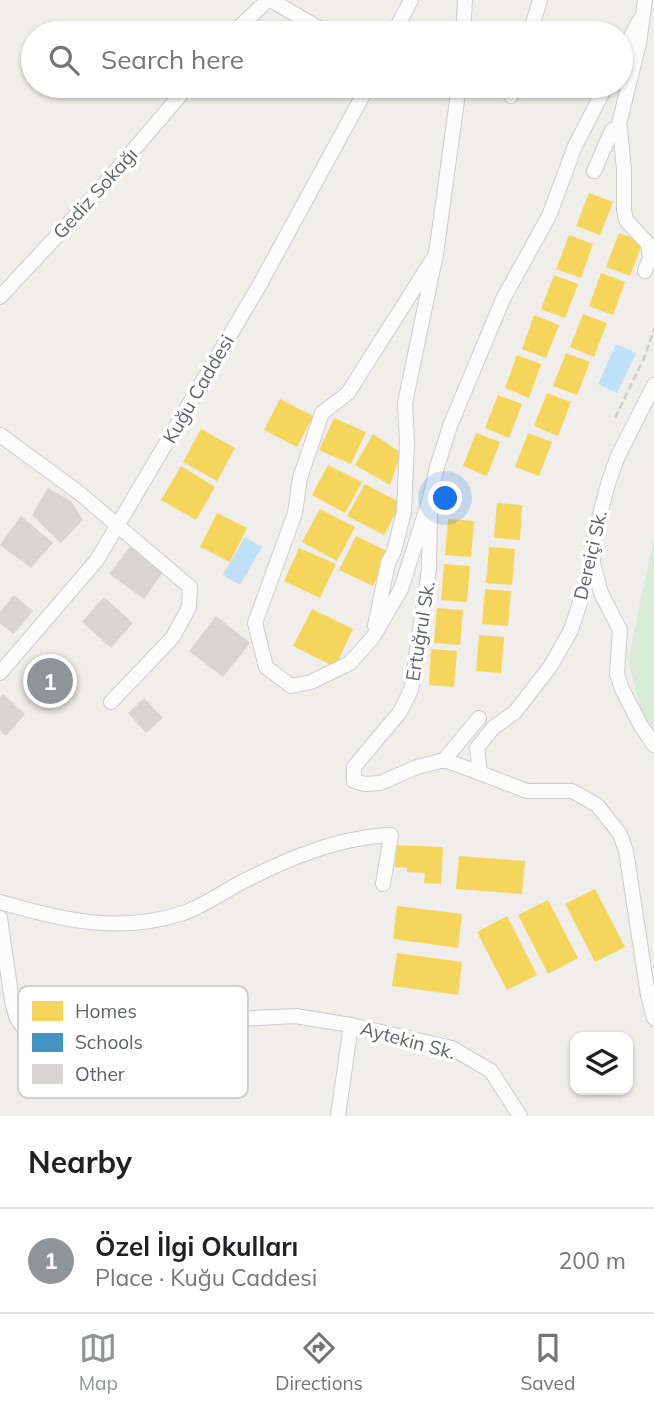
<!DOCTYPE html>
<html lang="en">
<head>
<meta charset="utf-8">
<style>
	body { margin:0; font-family:Mulish,sans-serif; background:#f2f2f2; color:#202124 }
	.controls { position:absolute; right:21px; bottom:21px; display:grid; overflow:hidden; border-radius:14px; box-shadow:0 2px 5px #0004 }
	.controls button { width:63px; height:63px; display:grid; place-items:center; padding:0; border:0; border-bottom:2px solid #e0e0e0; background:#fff; color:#202124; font:35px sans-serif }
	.you { position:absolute; left:446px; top:499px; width:24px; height:24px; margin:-18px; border:5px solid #fff; border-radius:50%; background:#1a73e8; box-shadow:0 0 0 10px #1a73e833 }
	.badge { display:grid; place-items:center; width:46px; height:46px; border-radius:50%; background:#919496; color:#fff; font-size:23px; font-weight:700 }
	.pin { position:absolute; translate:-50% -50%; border:4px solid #fff; box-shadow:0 2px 7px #0006 }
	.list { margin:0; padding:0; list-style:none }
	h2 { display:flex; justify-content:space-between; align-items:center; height:91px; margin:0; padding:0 28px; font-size:30px }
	h2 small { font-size:23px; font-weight:400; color:#757577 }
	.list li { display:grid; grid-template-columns:46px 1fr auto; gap:21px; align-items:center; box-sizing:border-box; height:105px; padding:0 28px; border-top:2px solid #e0e0e0 }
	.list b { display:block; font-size:26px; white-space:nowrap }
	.list p { margin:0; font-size:23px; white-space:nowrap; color:#757577 }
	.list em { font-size:23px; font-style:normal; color:#757577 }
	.icon { flex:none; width:38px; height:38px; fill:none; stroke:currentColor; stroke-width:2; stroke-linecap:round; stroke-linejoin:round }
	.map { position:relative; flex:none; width:654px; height:1116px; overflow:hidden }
	.search { position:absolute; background:#fff; box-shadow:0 2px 5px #0004; left:21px; right:21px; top:21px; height:77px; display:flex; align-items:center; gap:18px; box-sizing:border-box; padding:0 24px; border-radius:38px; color:#757577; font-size:26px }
	.sheet { height:196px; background:#fff }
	nav { display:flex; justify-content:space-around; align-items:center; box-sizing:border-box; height:98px; border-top:2px solid #e0e0e0; background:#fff; font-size:19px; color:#757577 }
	nav a { display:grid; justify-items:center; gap:4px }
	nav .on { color:#919496 }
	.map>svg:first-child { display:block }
	.green { fill:#d8ebd6 }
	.water { fill:#bfe0f9 }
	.homes { fill:#f6d55c }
	.schools { fill:#4393c3 }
	.building { fill:#d6d5d3 }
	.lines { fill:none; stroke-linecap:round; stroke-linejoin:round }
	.minor-casing { stroke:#cbcccc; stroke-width:16 }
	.path { stroke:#cacfcc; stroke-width:2.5; stroke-dasharray:7 3.5; stroke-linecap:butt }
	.minor { stroke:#fdfcfc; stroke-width:14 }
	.labels { text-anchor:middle; stroke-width:7; stroke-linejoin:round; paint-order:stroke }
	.street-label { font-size:19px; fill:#5f6368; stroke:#fff }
	.key { fill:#fff; stroke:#cfd0d2; stroke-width:2 }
	.key-label { font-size:19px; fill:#5f6368 }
</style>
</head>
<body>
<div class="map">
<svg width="654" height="1116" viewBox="0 0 654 1116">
	<rect width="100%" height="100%" fill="#efeeea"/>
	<path class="green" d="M654,537V757L628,661Z"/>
	<g class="water">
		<path d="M616,344L636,353L617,393L598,384Z"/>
		<path d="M245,537L262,547L240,585L223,575Z"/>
	</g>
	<g class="homes">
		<path d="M589,193L613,202L600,235L576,226Z"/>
		<path d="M619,233L643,242L630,276L606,267Z"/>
		<path d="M569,235L593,244L581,278L556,269Z"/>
		<path d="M601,273L625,282L613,315L589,306Z"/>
		<path d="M554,275L578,284L565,318L541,309Z"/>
		<path d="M583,314L607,323L594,357L570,347Z"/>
		<path d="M534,315L559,325L546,358L522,349Z"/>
		<path d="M566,353L590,362L577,395L553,386Z"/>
		<path d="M517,355L541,364L529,398L505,388Z"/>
		<path d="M547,393L571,402L558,436L534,426Z"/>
		<path d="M498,395L522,404L509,438L485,428Z"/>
		<path d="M280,399L313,416L297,447L264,430Z"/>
		<path d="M334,418L366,432L351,464L319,450Z"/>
		<path d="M201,429L235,448L217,481L183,462Z"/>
		<path d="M476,433L500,442L487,476L463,466Z"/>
		<path d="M528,433L552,442L539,476L515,467Z"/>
		<path d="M373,434L401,453L390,485L355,465Z"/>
		<path d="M328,465L362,482L345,513L312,495Z"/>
		<path d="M181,466L215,487L196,520L161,500Z"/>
		<path d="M365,484L401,503L384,535L347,516Z"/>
		<path d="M497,503L522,505L520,540L494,538Z"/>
		<path d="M320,509L355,527L337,561L302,542Z"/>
		<path d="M217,513L247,528L230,562L200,547Z"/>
		<path d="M448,519L474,521L471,557L445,555Z"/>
		<path d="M356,536L389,552L373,586L339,570Z"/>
		<path d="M489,547L515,549L512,585L486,583Z"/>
		<path d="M299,548L336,564L320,598L284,581Z"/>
		<path d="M444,564L470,566L467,602L441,600Z"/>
		<path d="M485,589L511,591L508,626L482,624Z"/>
		<path d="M437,608L463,610L460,645L434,643Z"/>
		<path d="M312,609L353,629L335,667L293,646Z"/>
		<path d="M479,635L504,637L501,673L476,671Z"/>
		<path d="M431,649L457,651L454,687L429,685Z"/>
		<path d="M396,845L443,847L441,884L424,883L425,873L407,872V868L395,867Z"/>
		<path d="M459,856L525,861L522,894L456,889Z"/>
		<path d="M595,889L625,947L595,962L565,904Z"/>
		<path d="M548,900L578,958L548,974L518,915Z"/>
		<path d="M397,906L462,914L458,948L393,939Z"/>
		<path d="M507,916L537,975L507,990L477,932Z"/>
		<path d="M397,953L462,962L458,995L392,986Z"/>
	</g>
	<path class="schools" d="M55,655L75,676L45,706L25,686Z"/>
	<g class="building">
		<path d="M48,488L71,501L83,520L61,543L32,515Z"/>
		<path d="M21,516L53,543L31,568L0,545Z"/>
		<path d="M130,547L163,572L144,599L109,574Z"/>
		<path d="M14,595L33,611L14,634L0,623V612Z"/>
		<path d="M104,597L133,623L111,648L82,622Z"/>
		<path d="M216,616L250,643L223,677L189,651Z"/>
		<path d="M3,694L25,714L6,736L0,730V698Z"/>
		<path d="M144,698L163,718L146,733L128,713Z"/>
	</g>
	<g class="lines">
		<defs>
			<g id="minor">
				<path d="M271,0L327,33"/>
				<path d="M233,33L268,0"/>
				<path d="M394,33L411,0"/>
				<path d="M463,33L465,0"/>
				<path d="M530,33L540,0"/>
				<path d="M621,56L639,21"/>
				<path d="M511,96L514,86"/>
				<path d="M594,171L612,130L618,128"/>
				<path d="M436,254L348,393L322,413L300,478L295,513L255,623L266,667L291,686L311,682L350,663L373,637L401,589L430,498L437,467L450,426L503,299L549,216L575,146L606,86"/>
				<path d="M645,271L650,258L648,244L626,220L624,210V170L620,128H618L639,43L645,0"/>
				<path d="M0,297L96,194L188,86"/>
				<path d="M654,385L617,458L608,484L594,538L593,563L571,630L550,667L515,712L493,728L477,748L480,773L527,791H572L597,805L620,834L626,851L648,995L654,1018"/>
				<path d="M0,435L78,492L190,587L189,607L173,637L111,702"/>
				<path d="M430,513L429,570L411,690L400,712L354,767V781L365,784L380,783L417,767L444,760L480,773"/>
				<path d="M593,563L601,593L620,630L617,674L622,689L641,726L654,745"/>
				<path d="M375,626L388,563L394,551L404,512L407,442L405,403L436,254L459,86"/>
				<path d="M0,673L97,560L259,286L368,86"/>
				<path d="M444,760L479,718"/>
				<path d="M0,902C60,920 121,934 183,913C203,906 222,893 240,883C287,859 338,837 391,835L383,884"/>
				<path d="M0,918L12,1001L16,1016L30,1039L50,1051L70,1052L92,1039L121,1025L295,1016L351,1025L452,1048L491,1071L520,1116"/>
				<path d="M338,1116L351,1025"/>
			</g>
		</defs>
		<use href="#minor" class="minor-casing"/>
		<path class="path" d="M615,418L645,356L654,329"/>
		<use href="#minor" class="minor"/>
	</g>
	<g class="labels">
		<g class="street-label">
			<text transform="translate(95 193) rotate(-48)" y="7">Gediz Sokağı</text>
			<text transform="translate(198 389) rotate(-60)" y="7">Kuğu Caddesi</text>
			<text transform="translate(590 555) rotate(-77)" y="7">Dereiçi Sk.</text>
			<text transform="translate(420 631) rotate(-81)" y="7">Ertuğrul Sk.</text>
			<text transform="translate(408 1040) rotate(15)" y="7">Aytekin Sk.</text>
		</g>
	</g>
	<rect x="18" y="986" width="230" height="112" rx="10" class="key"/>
	<rect x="32" y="1001" width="31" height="20" fill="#f6d55c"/>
	<rect x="32" y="1033" width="31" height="19" fill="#4393c3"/>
	<rect x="32" y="1064" width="31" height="20" fill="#d6d5d3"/>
	<g class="key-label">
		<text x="75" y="1018">Homes</text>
		<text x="75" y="1049">Schools</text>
		<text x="75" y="1081">Other</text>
	</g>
</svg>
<div class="controls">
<button><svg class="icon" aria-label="layers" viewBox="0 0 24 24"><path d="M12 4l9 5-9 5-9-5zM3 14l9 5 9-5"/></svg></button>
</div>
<div class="you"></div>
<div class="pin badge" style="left:50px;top:681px">1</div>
<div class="search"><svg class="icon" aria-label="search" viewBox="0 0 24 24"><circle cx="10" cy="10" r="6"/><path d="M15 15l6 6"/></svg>Search here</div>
</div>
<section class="sheet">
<h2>Nearby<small></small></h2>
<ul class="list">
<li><span class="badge">1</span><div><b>Özel İlgi Okulları</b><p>Place · Kuğu Caddesi</p></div><em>200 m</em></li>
</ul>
</section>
<nav>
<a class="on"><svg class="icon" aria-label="map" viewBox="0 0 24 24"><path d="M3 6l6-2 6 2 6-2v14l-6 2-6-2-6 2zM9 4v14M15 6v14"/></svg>Map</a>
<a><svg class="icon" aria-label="directions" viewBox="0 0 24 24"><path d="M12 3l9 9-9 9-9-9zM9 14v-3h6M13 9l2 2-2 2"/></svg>Directions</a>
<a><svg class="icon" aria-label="saved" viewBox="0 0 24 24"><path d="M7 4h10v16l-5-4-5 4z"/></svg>Saved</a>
</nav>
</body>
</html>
